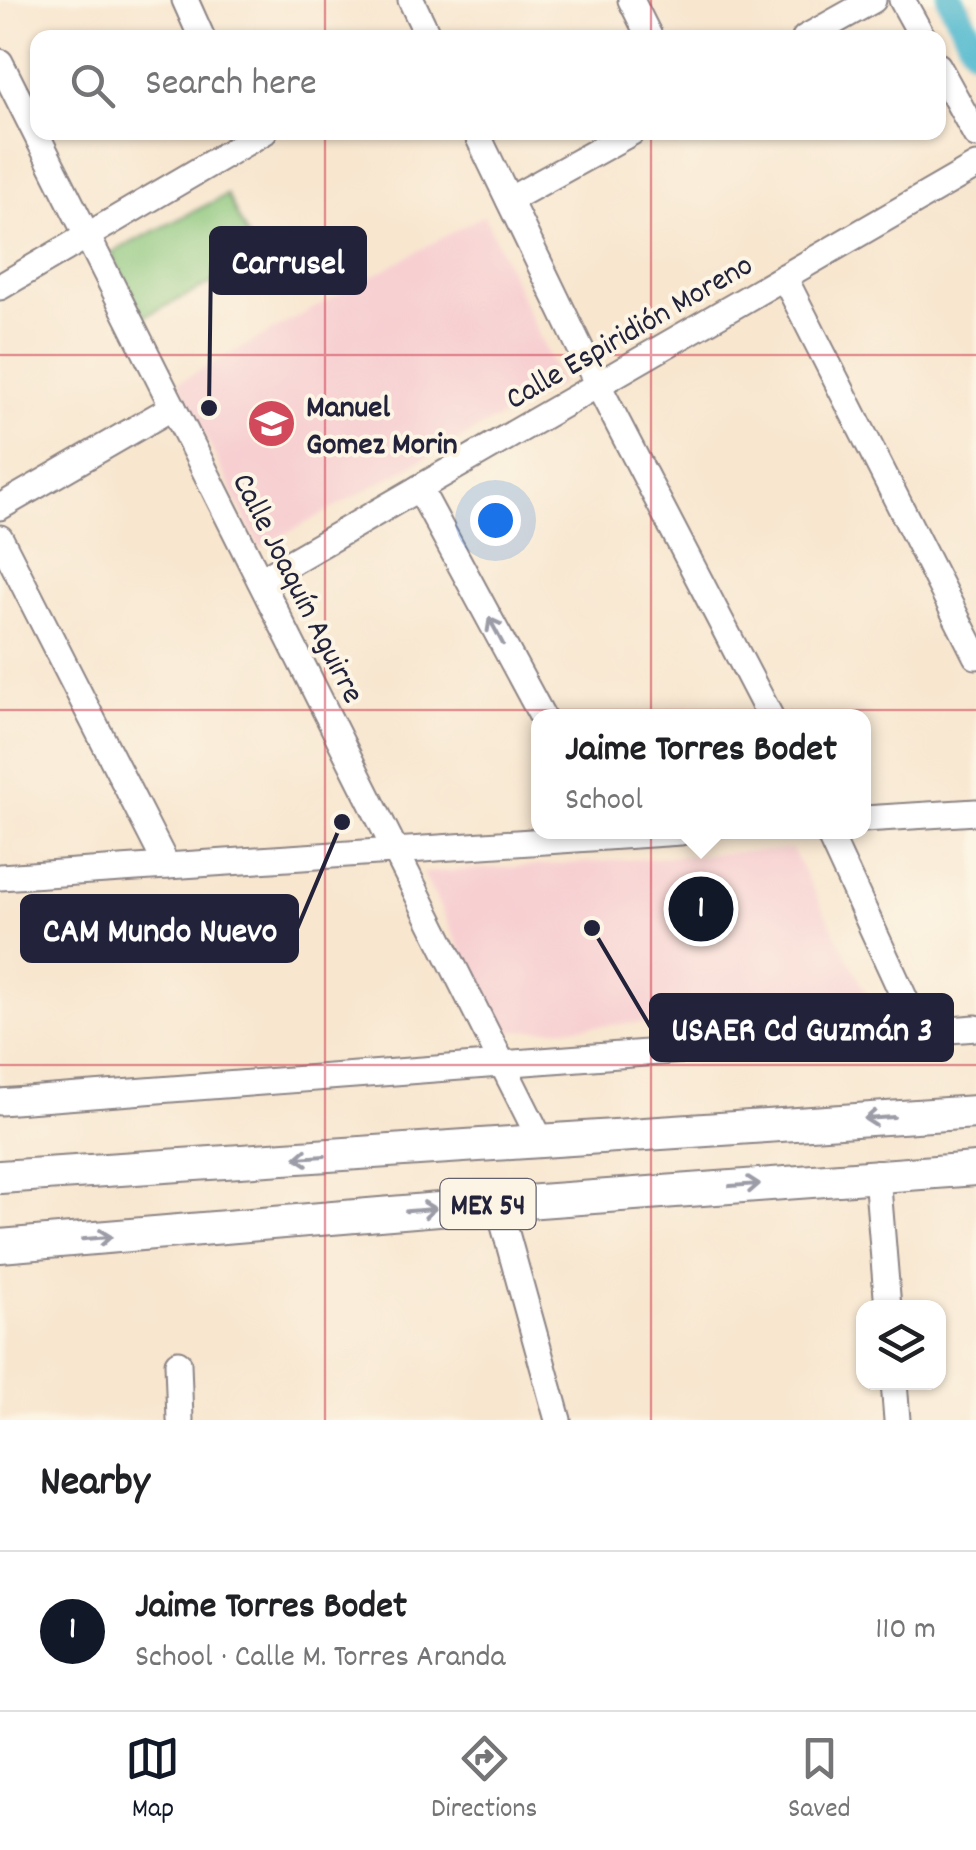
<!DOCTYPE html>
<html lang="en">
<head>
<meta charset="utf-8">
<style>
	body { margin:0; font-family:Dekko,sans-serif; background:#f6f6f6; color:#202124 }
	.controls { position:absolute; right:30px; bottom:30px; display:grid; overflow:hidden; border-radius:20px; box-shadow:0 2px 8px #0004 }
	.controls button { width:90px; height:90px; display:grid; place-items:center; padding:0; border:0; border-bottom:2px solid #e0e0e0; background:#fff; color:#202124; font:50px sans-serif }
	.you { position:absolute; left:495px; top:520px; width:35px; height:35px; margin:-25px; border:8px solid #fff; border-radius:50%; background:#1a73e8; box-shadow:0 0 0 15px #1a73e833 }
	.badge { display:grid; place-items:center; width:65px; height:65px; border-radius:50%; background:#111827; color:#fff; font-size:32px; font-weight:700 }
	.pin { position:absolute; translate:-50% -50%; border:5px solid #fff; box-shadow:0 2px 10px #0006 }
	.popup { position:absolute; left:531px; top:709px; width:340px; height:130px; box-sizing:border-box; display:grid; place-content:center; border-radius:20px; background:#fff; filter:drop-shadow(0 2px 8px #0005); font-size:32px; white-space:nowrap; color:#757577 }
	.popup b { font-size:38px; color:#202124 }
	.popup::after { content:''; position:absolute; left:50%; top:100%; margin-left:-20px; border:20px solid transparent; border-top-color:#fff }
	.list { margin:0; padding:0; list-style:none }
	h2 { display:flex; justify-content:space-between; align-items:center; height:130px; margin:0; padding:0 40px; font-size:42px }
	h2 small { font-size:32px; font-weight:400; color:#757577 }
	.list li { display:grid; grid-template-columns:65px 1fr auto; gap:30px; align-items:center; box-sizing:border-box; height:160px; padding:0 40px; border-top:2px solid #e0e0e0 }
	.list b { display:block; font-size:38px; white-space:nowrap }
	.list p { margin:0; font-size:32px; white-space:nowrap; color:#757577 }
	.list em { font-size:32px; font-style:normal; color:#757577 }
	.icon { flex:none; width:55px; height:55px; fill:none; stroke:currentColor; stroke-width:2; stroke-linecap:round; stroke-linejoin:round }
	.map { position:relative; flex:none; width:976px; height:1420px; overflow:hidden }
	.search { position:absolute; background:#fff; box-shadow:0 2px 8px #0004; left:30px; right:30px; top:30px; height:110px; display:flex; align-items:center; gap:25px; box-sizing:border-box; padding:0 35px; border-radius:20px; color:#757577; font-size:38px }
	.sheet { height:290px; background:#fff }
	nav { display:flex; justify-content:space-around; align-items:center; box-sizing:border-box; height:140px; border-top:2px solid #e0e0e0; background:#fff; font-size:28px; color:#757577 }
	nav a { display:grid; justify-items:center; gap:5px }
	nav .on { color:#111827 }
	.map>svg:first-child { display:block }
	.built { fill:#f7cfd1 }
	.green { fill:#8bc67b; stroke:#56745b; stroke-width:2.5 }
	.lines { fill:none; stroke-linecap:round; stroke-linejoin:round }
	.canal { stroke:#51b9cf; stroke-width:28 }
	.minor-casing { stroke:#8d8485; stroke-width:29 }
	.major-casing { stroke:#8d8485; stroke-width:36 }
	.minor { stroke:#fff; stroke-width:25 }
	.major { stroke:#fff; stroke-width:32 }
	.oneway { stroke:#9c9ca7 }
	.grid { fill:none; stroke:#d1495b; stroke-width:2.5; stroke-opacity:0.55 }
	.labels { text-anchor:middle; stroke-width:8; stroke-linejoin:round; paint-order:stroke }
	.shield { fill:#fcf5e5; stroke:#63616e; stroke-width:2.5 }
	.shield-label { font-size:30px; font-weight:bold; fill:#22223b }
	.street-label { font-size:32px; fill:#22223b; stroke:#fcf5e5 }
	.poi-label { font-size:32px; font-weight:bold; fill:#22223b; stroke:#fcf5e5; text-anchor:start }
	.leader { fill:none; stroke:#22223b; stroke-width:4 }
	.callout-dot { fill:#22223b; stroke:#fcf5e5; stroke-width:4 }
	.callout { fill:#22223b; stroke:#22223b; stroke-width:4 }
	.callout-label { font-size:35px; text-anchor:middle; font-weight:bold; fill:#fff }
</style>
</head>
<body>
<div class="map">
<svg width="976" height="1420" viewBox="0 0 976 1420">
	<rect width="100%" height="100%" fill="#fcf5e5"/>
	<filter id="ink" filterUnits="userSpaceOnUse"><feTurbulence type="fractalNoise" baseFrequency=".01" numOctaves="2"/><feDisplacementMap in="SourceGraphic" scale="20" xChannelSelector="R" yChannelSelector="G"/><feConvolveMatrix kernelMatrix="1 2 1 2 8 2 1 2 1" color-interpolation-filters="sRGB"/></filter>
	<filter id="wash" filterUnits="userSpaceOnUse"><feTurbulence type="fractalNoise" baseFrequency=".0048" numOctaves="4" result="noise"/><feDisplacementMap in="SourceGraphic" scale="40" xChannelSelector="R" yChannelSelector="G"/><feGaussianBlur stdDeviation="2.25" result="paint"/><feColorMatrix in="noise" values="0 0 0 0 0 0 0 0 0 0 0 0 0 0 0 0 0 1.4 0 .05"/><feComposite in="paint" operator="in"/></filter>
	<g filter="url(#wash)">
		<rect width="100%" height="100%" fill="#f8e6cf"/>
		<g class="built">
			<path d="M484,215L561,384L260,548L179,382Z"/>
			<path d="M792,849L874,1008L502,1032L423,873Z"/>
		</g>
		<path class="green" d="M227,195L259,260L143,317L111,253Z"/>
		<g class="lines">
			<path class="canal" d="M951,0L976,49"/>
		</g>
	</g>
	<g filter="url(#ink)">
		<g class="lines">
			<defs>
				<g id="minor">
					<path d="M185,0L202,38"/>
					<path d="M411,0L429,38"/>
					<path d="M631,0L650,38"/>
					<path d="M902,0L923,38"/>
					<path d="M805,38L873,0"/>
					<path d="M0,62L541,1141"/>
					<path d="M938,66L976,135"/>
					<path d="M476,132L598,385L770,716"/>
					<path d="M509,200L632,132"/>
					<path d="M784,277L976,656"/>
					<path d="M0,287L264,132"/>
					<path d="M419,488L542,716"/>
					<path d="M0,507L173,407"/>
					<path d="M0,538L167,866"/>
					<path d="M260,580L976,166"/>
					<path d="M864,819L976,812"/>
					<path d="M828,832L920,1032"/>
					<path d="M0,877L681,832"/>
					<path d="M0,1102L976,1028"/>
					<path d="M877,1175L888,1308"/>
					<path d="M498,1204L558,1420"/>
					<path d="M178,1363L180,1420"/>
					<path d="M894,1382L897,1420"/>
				</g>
				<g id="major">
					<path d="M0,1177L976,1112"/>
					<path d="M0,1246L498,1204L976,1169"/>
				</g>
			</defs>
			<use href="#minor" class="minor-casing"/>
			<use href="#major" class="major-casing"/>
			<use href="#minor" class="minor"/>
			<use href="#major" class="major"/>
		</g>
		<defs><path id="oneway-shaft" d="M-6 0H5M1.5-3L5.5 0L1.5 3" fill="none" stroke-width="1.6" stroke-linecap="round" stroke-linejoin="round" transform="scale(2.5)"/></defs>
		<g class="oneway">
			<use href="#oneway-shaft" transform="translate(496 631) rotate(-118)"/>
			<use href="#oneway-shaft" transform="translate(879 1118) rotate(176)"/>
			<use href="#oneway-shaft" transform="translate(310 1157) rotate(176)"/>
			<use href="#oneway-shaft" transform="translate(745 1185) rotate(-4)"/>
			<use href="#oneway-shaft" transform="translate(421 1210) rotate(-5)"/>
			<use href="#oneway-shaft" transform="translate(97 1238) rotate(-5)"/>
		</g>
	</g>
	<path class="grid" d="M325,0V38M651,0V38M325,132V1420M651,132V1420M0,355H976M0,710H976M0,1065H976"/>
	<defs>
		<symbol id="school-disc" viewBox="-11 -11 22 22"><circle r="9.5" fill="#d1495b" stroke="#fcf5e5"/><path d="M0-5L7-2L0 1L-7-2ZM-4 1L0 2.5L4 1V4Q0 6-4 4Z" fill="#fff"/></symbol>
	</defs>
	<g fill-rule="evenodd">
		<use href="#school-disc" x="244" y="396" width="55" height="55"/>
	</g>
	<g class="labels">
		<rect class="shield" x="440.5" y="1179" width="95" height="50" rx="8"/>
		<g class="shield-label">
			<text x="488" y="1214">MEX 54</text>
		</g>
		<g class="street-label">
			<text transform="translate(628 330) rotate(-30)" y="11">Calle Espiridión Moreno</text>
			<text transform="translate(300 587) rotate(63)" y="11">Calle Joaquín Aguirre</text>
		</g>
		<g class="poi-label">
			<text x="306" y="416">Manuel<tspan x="306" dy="37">Gomez Morin</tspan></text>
		</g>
	</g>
	<path class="leader" d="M209 408L211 261M342 822L297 929M592 928L651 1028"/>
	<g class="callout-dot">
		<circle cx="209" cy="408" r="10"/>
		<circle cx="342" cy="822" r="10"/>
		<circle cx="592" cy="928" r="10"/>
	</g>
	<g class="callout">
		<rect x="211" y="228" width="154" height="65" rx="10"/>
		<rect x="22" y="896" width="275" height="65" rx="10"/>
		<rect x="651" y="995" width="301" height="65" rx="10"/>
	</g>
	<g class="callout-label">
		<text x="288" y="273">Carrusel</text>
		<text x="160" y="941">CAM Mundo Nuevo</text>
		<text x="802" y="1040">USAER Cd Guzmán 3</text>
	</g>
</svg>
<div class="controls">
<button><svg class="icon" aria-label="layers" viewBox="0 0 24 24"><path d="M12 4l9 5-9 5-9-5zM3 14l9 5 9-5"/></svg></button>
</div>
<div class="you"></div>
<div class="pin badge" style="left:701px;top:909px">1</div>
<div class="popup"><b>Jaime Torres Bodet</b>School</div>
<div class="search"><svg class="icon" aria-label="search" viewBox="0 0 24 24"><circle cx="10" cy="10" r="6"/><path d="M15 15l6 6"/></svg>Search here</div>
</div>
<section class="sheet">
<h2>Nearby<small></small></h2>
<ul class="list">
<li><span class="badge">1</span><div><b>Jaime Torres Bodet</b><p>School · Calle M. Torres Aranda</p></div><em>110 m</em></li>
</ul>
</section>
<nav>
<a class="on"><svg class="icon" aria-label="map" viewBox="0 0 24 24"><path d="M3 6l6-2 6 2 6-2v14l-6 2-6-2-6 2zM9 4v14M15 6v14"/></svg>Map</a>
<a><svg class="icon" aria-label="directions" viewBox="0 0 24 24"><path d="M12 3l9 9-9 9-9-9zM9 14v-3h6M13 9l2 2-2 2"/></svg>Directions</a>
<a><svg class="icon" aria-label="saved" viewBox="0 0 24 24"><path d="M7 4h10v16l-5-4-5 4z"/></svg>Saved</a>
</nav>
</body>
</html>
